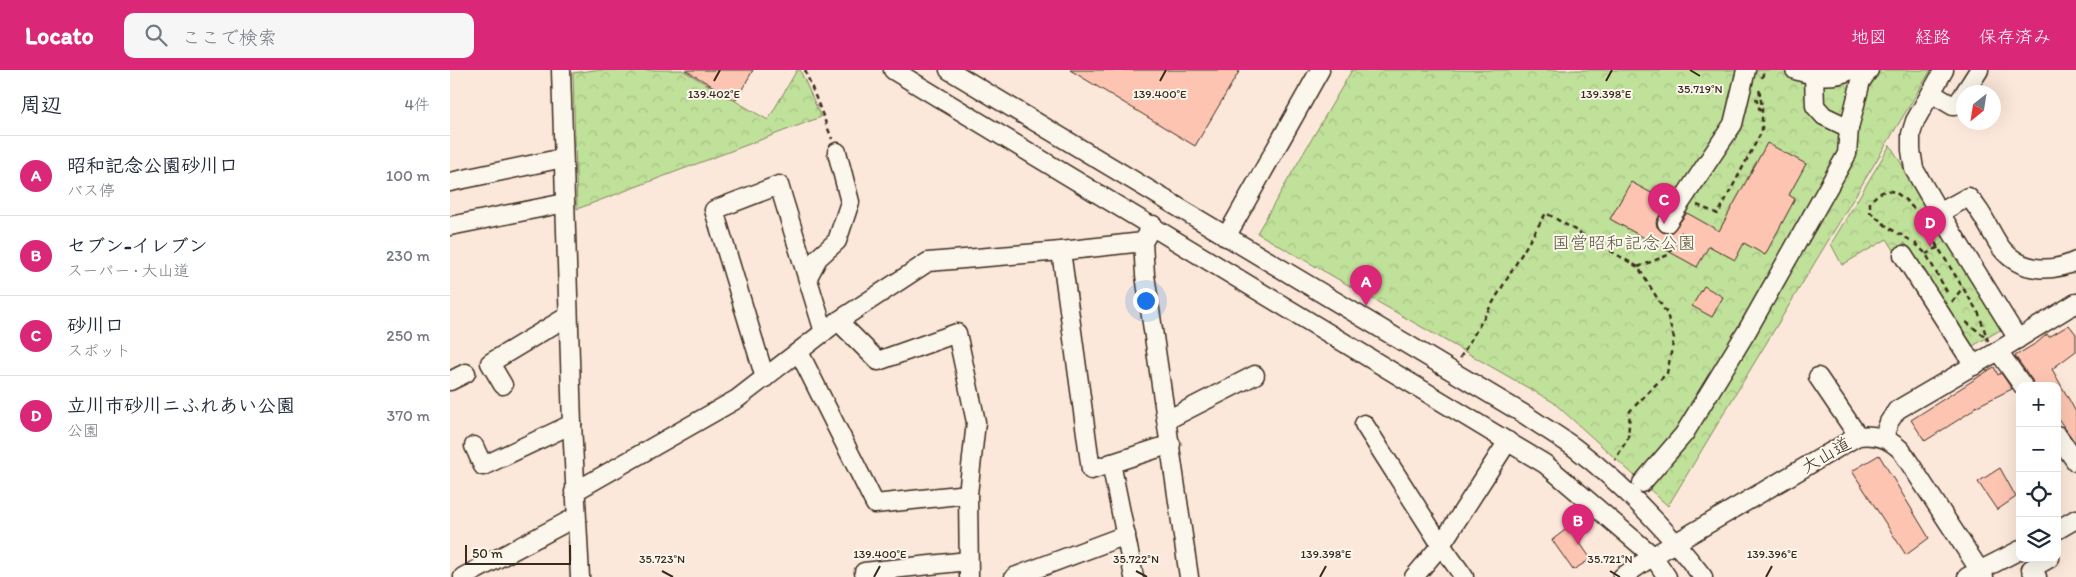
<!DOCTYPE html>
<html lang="ja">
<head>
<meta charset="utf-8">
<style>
	body { margin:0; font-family:Itim,"Klee One",sans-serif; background:#f6f6f7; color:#1f2937 }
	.controls { position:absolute; right:15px; bottom:15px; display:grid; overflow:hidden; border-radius:10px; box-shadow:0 5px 20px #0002 }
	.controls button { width:45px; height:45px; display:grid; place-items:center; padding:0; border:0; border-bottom:1px solid #e0e1e3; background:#fff; color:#1f2937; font:25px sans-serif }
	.compass { position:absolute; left:1506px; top:15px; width:45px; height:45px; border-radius:50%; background:#fff; box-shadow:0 5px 20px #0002; rotate:210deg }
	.scale { position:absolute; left:15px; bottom:12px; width:106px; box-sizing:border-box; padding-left:5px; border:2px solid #3b2a1e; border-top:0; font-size:14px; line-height:18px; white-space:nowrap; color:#3b2a1e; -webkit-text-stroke:4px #fbf7ec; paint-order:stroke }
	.you { position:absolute; left:695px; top:230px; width:18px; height:18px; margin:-12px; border:4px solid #fff; border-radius:50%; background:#1a73e8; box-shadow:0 0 0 8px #1a73e833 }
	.badge { display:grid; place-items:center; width:32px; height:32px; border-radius:50%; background:#db2777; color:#fff; font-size:16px; font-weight:700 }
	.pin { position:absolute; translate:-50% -41px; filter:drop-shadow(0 1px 2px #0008) }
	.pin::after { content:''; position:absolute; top:26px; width:18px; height:15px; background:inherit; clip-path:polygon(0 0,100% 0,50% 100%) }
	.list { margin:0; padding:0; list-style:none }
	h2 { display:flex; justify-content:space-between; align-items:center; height:65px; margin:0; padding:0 20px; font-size:21px }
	h2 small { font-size:16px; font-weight:400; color:#747a83 }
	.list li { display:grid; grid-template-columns:32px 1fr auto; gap:15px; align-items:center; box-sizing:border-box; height:80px; padding:0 20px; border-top:1px solid #e0e1e3 }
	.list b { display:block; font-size:19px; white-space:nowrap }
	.list p { margin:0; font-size:16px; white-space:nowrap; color:#747a83 }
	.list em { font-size:16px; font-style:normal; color:#747a83 }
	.icon { flex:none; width:28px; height:28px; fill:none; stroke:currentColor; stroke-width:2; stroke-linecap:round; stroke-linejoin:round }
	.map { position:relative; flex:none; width:1626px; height:507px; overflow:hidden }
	header { display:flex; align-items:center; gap:30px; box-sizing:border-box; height:70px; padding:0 25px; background:#db2777; color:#fff }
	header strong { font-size:24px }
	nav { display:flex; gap:28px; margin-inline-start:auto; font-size:18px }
	.search { width:350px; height:45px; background:#f6f6f7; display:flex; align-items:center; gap:12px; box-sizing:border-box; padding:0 18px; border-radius:10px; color:#747a83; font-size:19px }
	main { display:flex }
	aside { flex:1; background:#fff }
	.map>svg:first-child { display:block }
	.forest { fill:url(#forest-crowns); stroke:#7e865c }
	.building { fill:#fdc5b1; stroke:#3b2a1e }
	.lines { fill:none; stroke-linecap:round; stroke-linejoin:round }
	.minor-casing { stroke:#3b2a1e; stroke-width:21 }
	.path { stroke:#3b2a1e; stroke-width:2.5; stroke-dasharray:5 4; stroke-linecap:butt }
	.minor { stroke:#fbf7ec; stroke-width:18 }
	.ticks { fill:none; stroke:#3b2a1e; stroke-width:2 }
	.labels { text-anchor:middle; stroke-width:4; stroke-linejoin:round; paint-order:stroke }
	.park-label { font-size:18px; fill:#5c583d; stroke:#fbf7ec }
	.street-label { font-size:18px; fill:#3b2a1e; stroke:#fbf7ec }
	.ticks-label { font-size:12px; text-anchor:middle; fill:#3b2a1e; stroke:#fbf7ec; stroke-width:4; stroke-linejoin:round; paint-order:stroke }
</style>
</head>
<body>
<header>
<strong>Locato</strong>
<div class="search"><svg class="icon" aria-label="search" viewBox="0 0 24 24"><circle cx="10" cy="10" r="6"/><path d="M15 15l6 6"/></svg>ここで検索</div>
<nav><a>地図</a><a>経路</a><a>保存済み</a></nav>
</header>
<main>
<aside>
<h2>周辺<small>4件</small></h2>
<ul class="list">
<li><span class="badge">A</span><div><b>昭和記念公園砂川口</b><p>バス停</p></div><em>100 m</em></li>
<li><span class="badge">B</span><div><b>セブン-イレブン</b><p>スーパー · 大山道</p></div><em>230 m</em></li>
<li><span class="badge">C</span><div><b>砂川口</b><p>スポット</p></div><em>250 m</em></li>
<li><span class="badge">D</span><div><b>立川市砂川ニふれあい公園</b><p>公園</p></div><em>370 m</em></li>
</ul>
</aside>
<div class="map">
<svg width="1626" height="507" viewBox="0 0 1626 507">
	<defs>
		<pattern id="forest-crowns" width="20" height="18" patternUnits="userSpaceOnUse" patternTransform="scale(1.25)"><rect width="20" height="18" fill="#c0e19a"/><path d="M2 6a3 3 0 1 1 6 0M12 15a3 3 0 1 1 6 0" fill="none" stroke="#a6c184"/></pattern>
	</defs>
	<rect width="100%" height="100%" fill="#fce8da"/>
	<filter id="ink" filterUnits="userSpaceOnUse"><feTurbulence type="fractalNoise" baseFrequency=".02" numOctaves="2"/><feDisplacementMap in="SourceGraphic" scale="10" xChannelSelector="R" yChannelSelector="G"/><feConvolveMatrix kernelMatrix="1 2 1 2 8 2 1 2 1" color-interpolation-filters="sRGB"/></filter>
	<g filter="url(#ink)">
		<g class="forest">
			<path d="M144,0H232L318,50L347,0H350L371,47L127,139L123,3Z"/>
			<path d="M902,0H1481L1218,436L1103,332L807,163Z"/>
			<path d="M1440,75L1552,259L1521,277L1455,173L1444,180L1437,169L1392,195L1381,174Z"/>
		</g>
		<g class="building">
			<path d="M235,0H303L286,30Z"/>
			<path d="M620,0H790L745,76Z"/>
			<path d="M1317,73L1356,94L1339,125L1345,129L1315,185L1294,173L1285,190L1259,176L1247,197L1160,149L1181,112L1218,132L1206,152L1207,157L1212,162H1222L1237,143L1269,161Z"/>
			<path d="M1254,216L1273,227L1262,247L1242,236Z"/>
			<path d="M1619,255L1626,264V281L1602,299L1626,342V374L1607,347V316H1584L1582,310L1565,286L1588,272L1597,264L1599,267Z"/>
			<path d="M1544,297L1548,305L1551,303L1562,319L1527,336L1519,343L1475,371L1461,350Z"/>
			<path d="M1429,385L1479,468L1456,485L1402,401Z"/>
			<path d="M1550,398L1566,427L1547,440L1528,412Z"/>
			<path d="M1119,457L1141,489L1123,500L1102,470Z"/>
		</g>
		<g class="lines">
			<defs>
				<g id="minor">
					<path d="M111,0L122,354L130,507"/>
					<path d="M443,0L1095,394L1203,486L1217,507"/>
					<path d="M499,0L1077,346C1093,357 1110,367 1125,378C1174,415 1216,459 1253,507"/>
					<path d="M1345,0C1363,6 1383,9 1401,0"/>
					<path d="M1494,0L1465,51L1461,64V80L1464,99L1483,132L1568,269"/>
					<path d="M1364,6L1365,36L1374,46L1399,58L1411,11L1419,0"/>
					<path d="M1515,22L1529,0"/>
					<path d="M1481,23L1503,36L1507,34L1514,24"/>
					<path d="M0,112L113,88"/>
					<path d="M1489,143L1518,127C1533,141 1540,163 1552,179C1571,202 1601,203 1626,191"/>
					<path d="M1217,153L1283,54L1296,0"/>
					<path d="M0,156L115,133"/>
					<path d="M776,167L870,0"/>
					<path d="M693,172L695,205L739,507"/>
					<path d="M611,181L641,400L721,374"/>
					<path d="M1453,185L1524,296"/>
					<path d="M358,207L368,188L387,171L400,132L387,82"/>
					<path d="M388,251L428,291L507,263L526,352L518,424L519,507"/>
					<path d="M1548,281L1573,316"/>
					<path d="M349,282L425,434L518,424"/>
					<path d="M1368,307L1408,366"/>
					<path d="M315,308L264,140L329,115L374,262"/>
					<path d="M0,311L16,303"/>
					<path d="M53,315L40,293L118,246"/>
					<path d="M717,350L805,305"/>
					<path d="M914,354L991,475L1014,507"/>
					<path d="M1607,365L1626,392"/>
					<path d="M1434,367L1439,352L1447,340L1548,281L1626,233"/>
					<path d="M24,376L33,396L122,354"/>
					<path d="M661,393L684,507"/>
					<path d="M1192,413L1234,364L1297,261L1397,84L1399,58"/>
					<path d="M124,422L287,329L388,251L478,192L611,181L693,172L703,155"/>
					<path d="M1607,460L1626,449"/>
					<path d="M13,507L126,447"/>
					<path d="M415,507L414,502L518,491"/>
					<path d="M564,507L676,465"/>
					<path d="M964,507L991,475L1058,371"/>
					<path d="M1172,507L1203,486L1408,366C1426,364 1438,368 1451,380L1534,507"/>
					<path d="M1517,507L1570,480"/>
					<path d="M1587,507L1581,499L1600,488"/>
				</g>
			</defs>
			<use href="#minor" class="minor-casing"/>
			<g class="path">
				<path d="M355,0L382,69"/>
				<path d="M1312,8L1314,0"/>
				<path d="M1306,28L1311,44"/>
				<path d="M1247,135L1268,144L1312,61V37L1309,18"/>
				<path d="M1460,170L1439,158L1420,142V132C1438,111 1449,123 1465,140L1529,244L1538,271"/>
				<path d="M1465,173L1476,184L1497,222"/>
				<path d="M1476,184L1489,177"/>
				<path d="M1188,197L1218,185L1232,162"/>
				<path d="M1502,232L1513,217"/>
				<path d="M1516,252L1537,268"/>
				<path d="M1010,288L1096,143L1188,197L1217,244L1224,268L1217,303L1180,341L1178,368L1165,390"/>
			</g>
			<use href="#minor" class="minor"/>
		</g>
	</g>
	<path class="ticks" d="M1240,0L1250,6M264,11L270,0M710,11L716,0M1156,11L1162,0M212,501L223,507M686,501L697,507M1160,501L1170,507M424,507L430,496M870,507L876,496M1316,507L1322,496"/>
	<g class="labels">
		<g class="park-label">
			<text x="1174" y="179">国営昭和記念公園</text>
		</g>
		<g class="street-label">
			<text transform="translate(1376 385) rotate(-30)" y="6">大山道</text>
		</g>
	</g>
	<g class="ticks-label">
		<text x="1250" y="23">35.719°N</text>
		<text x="264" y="28">139.402°E</text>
		<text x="710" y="28">139.400°E</text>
		<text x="1156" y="28">139.398°E</text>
		<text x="430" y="488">139.400°E</text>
		<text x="876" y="488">139.398°E</text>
		<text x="1322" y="488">139.396°E</text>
		<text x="212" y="493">35.723°N</text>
		<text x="686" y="493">35.722°N</text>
		<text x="1160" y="493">35.721°N</text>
	</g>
</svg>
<div class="controls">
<button>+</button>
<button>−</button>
<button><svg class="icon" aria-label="locate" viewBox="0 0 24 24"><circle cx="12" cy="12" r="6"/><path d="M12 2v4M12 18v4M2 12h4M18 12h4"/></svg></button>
<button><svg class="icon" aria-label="layers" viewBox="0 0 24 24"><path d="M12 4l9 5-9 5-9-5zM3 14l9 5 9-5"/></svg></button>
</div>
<svg class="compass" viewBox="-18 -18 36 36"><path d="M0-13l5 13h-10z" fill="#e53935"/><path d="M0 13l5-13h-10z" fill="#747a83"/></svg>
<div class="scale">50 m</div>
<div class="you"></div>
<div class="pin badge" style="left:916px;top:236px">A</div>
<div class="pin badge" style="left:1128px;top:475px">B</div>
<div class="pin badge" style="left:1214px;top:154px">C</div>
<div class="pin badge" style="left:1480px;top:177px">D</div>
</div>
</main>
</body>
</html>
